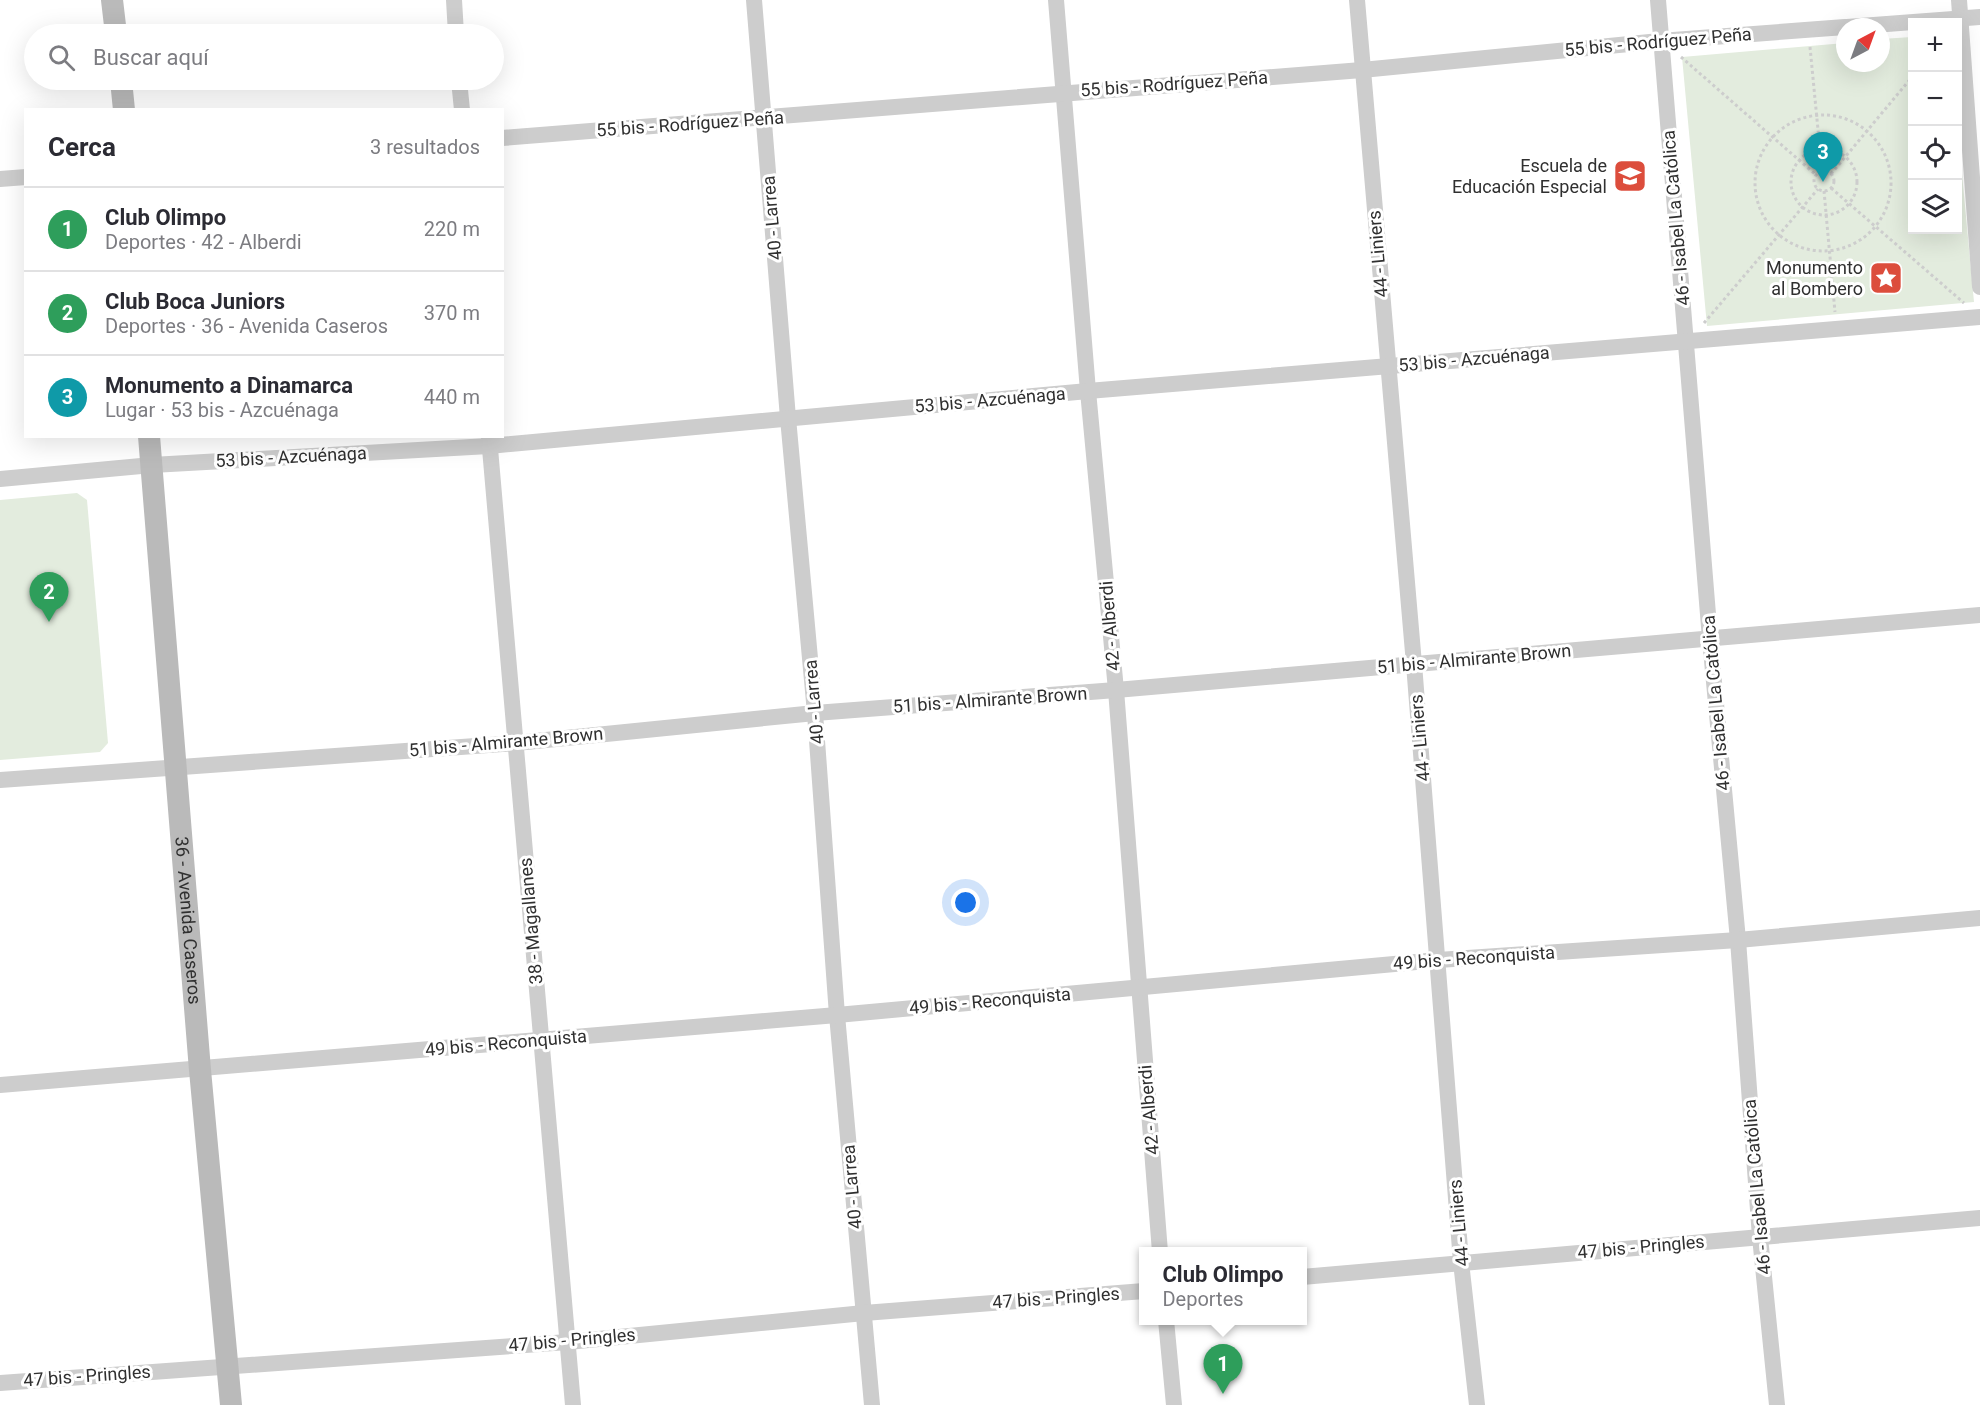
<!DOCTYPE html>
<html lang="es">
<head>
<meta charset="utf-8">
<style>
	body { margin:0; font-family:Roboto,sans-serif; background:#f2f2f3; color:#2b2b33 }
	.controls { position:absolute; right:18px; top:18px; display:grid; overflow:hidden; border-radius:0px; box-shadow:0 6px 24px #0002 }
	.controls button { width:54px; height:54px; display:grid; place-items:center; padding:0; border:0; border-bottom:2px solid #e1e1e2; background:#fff; color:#2b2b33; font:30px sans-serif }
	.compass { position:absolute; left:1836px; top:18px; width:54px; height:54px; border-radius:50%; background:#fff; box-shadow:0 6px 24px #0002; rotate:41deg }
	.you { position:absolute; left:966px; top:903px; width:21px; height:21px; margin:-15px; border:4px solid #fff; border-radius:50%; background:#1a73e8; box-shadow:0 0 0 9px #1a73e833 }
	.badge { display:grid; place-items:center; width:39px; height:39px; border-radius:50%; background:#dc4d3c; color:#fff; font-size:20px; font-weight:700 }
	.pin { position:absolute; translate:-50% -50px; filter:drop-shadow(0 2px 3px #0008) }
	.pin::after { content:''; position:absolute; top:32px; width:21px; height:18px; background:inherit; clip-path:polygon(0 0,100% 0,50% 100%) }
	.popup { position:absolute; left:1139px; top:1247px; width:168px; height:78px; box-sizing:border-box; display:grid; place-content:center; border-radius:0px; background:#fff; filter:drop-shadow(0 2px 4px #0005); font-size:20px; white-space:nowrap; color:#7c7c81 }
	.popup b { font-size:22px; color:#2b2b33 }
	.popup::after { content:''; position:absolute; left:50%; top:100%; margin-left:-12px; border:12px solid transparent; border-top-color:#fff }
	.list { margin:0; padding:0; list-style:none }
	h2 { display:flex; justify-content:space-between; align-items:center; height:78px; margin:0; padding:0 24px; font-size:26px }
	h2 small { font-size:20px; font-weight:400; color:#7c7c81 }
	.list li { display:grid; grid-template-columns:39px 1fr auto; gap:18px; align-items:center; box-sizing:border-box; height:84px; padding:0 24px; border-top:2px solid #e1e1e2 }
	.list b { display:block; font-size:22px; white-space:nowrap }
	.list p { margin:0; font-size:20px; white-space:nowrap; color:#7c7c81 }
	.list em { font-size:20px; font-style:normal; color:#7c7c81 }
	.icon { flex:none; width:33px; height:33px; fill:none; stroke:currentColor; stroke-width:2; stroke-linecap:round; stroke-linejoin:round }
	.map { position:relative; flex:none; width:1980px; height:1405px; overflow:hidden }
	.search { position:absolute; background:#fff; box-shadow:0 6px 24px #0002; left:24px; top:24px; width:480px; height:66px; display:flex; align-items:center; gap:15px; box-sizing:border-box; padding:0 21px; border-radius:33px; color:#7c7c81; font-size:22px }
	.panel { position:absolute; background:#fff; box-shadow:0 6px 24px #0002; left:24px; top:108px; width:480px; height:330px; border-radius:0px }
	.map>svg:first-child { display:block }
	.green { fill:#e3ecde }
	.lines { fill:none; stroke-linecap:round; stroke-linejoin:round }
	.path { stroke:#cdcdcd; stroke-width:3; stroke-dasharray:3 3; stroke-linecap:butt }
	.street { stroke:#cdcdcd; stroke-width:16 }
	.secondary { stroke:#bababa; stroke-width:22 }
	.labels { text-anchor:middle; stroke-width:6; stroke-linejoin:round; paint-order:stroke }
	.street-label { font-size:18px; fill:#303030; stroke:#fff }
	.poi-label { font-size:18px; fill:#303030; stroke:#fff; text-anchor:end }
</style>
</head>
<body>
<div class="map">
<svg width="1980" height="1405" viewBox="0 0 1980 1405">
	<rect width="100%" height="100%" fill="#fff"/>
	<g class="green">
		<path d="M1912,37V230H1958V131L1974,302L1707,326L1682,57L1845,43V63H1881V39Z"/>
		<path d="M77,493L87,500L108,743L100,752L0,760V500Z"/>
	</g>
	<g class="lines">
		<g class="path">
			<path d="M1810,47L1822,171"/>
			<path d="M1681,57L1816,175"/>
			<circle cx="1823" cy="183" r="68"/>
			<circle cx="1824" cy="182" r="33"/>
			<circle cx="1824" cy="181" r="10"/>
			<path d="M1831,174L1912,77"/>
			<path d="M1831,188L1964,303"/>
			<path d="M1824,191L1835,312"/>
			<path d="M1704,323L1818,189"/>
		</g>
		<g class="street">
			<path d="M454,0L456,34"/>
			<path d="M754,0L788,418L815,713L837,1015L872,1405"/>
			<path d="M1056,0L1088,391L1116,690L1160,1252"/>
			<path d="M1357,0L1414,664L1461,1262L1477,1405"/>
			<path d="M1658,0L1710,639L1738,940L1760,1237L1777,1405"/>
			<path d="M1959,0L1980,287"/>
			<path d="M1847,27L1980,17"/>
			<path d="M459,80L462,110"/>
			<path d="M502,138L1362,70L1660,41L1845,27"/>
			<path d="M0,179L26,177"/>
			<path d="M489,437L573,1405"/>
			<path d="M0,479L152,465L489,446L1088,391L1980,317"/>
			<path d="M0,780L516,743L815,713L1116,690L1980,615"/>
			<path d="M0,1085L837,1015L1438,960L1738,940L1980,918"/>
			<path d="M1302,1277L1980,1218"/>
			<path d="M1166,1320L1174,1405"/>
			<path d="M0,1383L568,1342L864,1313L1144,1291"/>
		</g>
		<g class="secondary">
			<path d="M112,0L116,34"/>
			<path d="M121,80L124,110"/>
			<path id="s1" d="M149,436L200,1070L231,1405"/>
		</g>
	</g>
	<defs>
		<symbol id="school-square" viewBox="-11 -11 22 22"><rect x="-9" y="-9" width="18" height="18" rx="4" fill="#dc4d3c" stroke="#fff"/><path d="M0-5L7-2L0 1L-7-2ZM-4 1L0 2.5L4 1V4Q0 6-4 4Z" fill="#fff"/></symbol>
		<symbol id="sight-square" viewBox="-11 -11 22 22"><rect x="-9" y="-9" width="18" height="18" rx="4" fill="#dc4d3c" stroke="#fff"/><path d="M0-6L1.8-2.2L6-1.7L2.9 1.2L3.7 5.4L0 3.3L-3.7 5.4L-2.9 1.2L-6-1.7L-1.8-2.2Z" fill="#fff"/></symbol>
	</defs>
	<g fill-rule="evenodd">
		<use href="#school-square" x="1611" y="157" width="38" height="38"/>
		<use href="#sight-square" x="1867" y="259" width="38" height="38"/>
	</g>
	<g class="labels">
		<g class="street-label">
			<text transform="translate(1658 42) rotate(-5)" y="6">55 bis - Rodríguez Peña</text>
			<text transform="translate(1174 84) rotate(-4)" y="6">55 bis - Rodríguez Peña</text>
			<text transform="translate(690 124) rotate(-4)" y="6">55 bis - Rodríguez Peña</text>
			<text transform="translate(772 218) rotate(-95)" y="6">40 - Larrea</text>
			<text transform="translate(1676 218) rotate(-95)" y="6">46 - Isabel La Católica</text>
			<text transform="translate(1378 254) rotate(-95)" y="6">44 - Liniers</text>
			<text transform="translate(1474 359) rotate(-5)" y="6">53 bis - Azcuénaga</text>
			<text transform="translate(990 400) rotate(-5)" y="6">53 bis - Azcuénaga</text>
			<text transform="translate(291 457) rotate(-3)" y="6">53 bis - Azcuénaga</text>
			<text transform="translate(1110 626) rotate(-95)" y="6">42 - Alberdi</text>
			<text transform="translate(1474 659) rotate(-5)" y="6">51 bis - Almirante Brown</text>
			<text transform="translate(990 700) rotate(-4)" y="6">51 bis - Almirante Brown</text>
			<text transform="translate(814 702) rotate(-95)" y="6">40 - Larrea</text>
			<text transform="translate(1716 703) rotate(-95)" y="6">46 - Isabel La Católica</text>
			<text transform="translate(1420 738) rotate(-95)" y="6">44 - Liniers</text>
			<text transform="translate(506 742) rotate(-5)" y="6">51 bis - Almirante Brown</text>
			<text dy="6" stroke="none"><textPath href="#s1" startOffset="486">36 - Avenida Caseros</textPath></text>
			<text transform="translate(531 921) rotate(-95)" y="6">38 - Magallanes</text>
			<text transform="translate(1474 958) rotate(-4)" y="6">49 bis - Reconquista</text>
			<text transform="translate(990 1001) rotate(-5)" y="6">49 bis - Reconquista</text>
			<text transform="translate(506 1043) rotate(-5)" y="6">49 bis - Reconquista</text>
			<text transform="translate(1149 1110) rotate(-95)" y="6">42 - Alberdi</text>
			<text transform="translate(852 1187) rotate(-95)" y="6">40 - Larrea</text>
			<text transform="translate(1757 1187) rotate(-95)" y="6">46 - Isabel La Católica</text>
			<text transform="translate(1459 1223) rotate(-95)" y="6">44 - Liniers</text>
			<text transform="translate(1641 1247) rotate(-5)" y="6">47 bis - Pringles</text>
			<text transform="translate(1056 1298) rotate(-4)" y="6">47 bis - Pringles</text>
			<text transform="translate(572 1340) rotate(-5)" y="6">47 bis - Pringles</text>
			<text transform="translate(87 1376) rotate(-4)" y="6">47 bis - Pringles</text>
		</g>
		<g class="poi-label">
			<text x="1607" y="172">Escuela de<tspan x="1607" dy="21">Educación Especial</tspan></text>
			<text x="1863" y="274">Monumento<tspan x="1863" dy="21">al Bombero</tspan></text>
		</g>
	</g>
</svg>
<div class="controls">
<button>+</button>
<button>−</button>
<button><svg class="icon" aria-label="locate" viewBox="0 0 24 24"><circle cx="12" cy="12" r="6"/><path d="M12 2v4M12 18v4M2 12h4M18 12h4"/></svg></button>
<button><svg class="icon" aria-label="layers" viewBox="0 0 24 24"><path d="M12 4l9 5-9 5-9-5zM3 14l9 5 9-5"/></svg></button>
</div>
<svg class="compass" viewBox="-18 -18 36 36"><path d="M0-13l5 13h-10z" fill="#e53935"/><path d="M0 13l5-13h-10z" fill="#7c7c81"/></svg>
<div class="you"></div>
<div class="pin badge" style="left:1223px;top:1394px;background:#2e9e5b">1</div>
<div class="popup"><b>Club Olimpo</b>Deportes</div>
<div class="pin badge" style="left:49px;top:622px;background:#2e9e5b">2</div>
<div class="pin badge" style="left:1823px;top:182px;background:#0f9aa8">3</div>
<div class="search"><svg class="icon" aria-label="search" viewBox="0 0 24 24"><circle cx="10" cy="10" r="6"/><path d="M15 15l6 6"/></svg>Buscar aquí</div>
<section class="panel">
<h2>Cerca<small>3 resultados</small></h2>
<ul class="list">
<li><span class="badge" style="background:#2e9e5b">1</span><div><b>Club Olimpo</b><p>Deportes · 42 - Alberdi</p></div><em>220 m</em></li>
<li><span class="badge" style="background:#2e9e5b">2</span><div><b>Club Boca Juniors</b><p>Deportes · 36 - Avenida Caseros</p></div><em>370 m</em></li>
<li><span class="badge" style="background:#0f9aa8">3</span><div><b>Monumento a Dinamarca</b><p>Lugar · 53 bis - Azcuénaga</p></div><em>440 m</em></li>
</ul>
</section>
</div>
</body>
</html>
